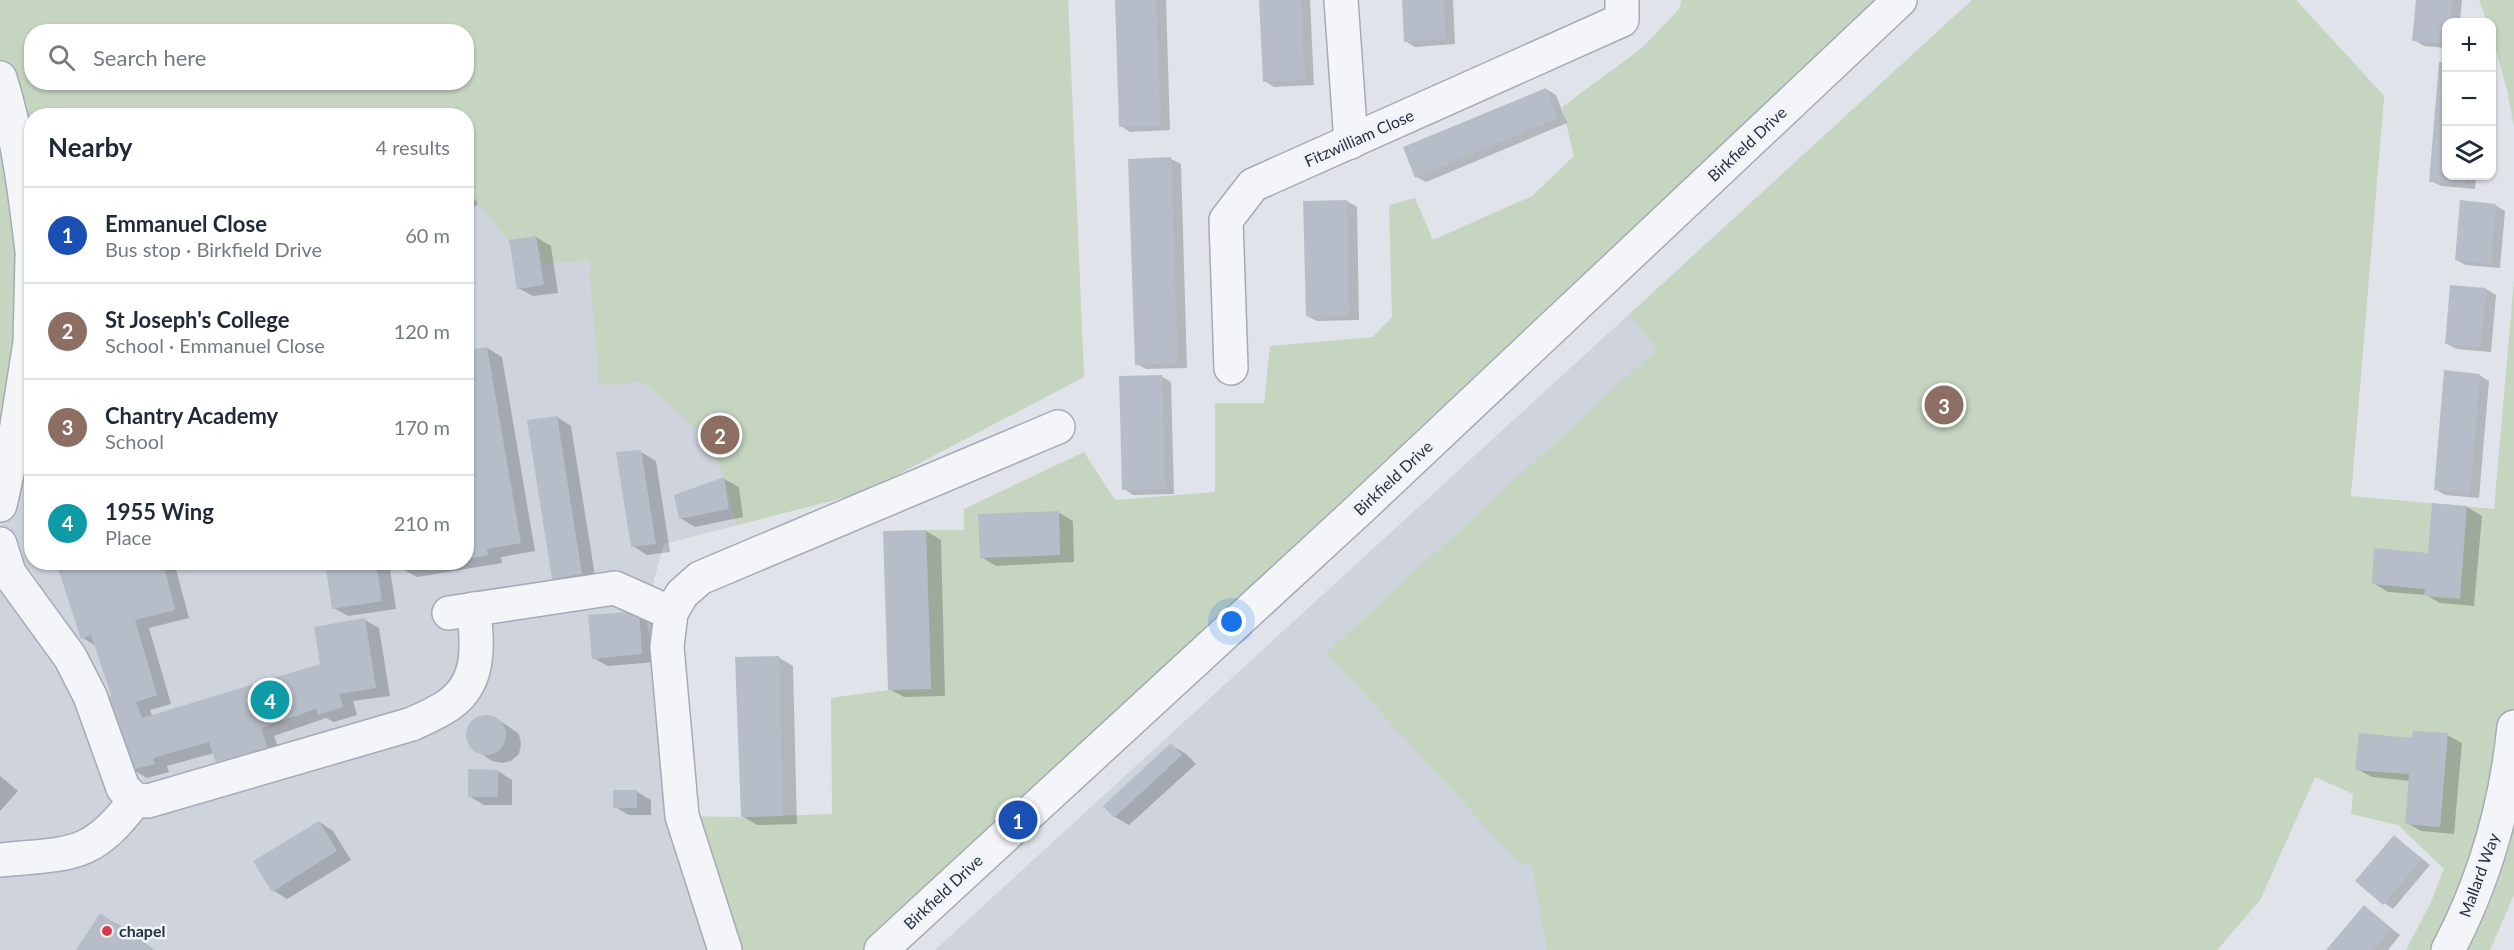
<!DOCTYPE html>
<html lang="en">
<head>
<meta charset="utf-8">
<style>
	body { margin:0; font-family:Lato,sans-serif; background:#f6f6f7; color:#1f2937 }
	.controls { position:absolute; right:18px; top:18px; display:grid; overflow:hidden; border-radius:12px; box-shadow:0 2px 4px #0004 }
	.controls button { width:54px; height:54px; display:grid; place-items:center; padding:0; border:0; border-bottom:2px solid #e0e1e3; background:#fff; color:#1f2937; font:30px sans-serif }
	.you { position:absolute; left:1232px; top:622px; width:21px; height:21px; margin:-15px; border:4px solid #fff; border-radius:50%; background:#1a73e8; box-shadow:0 0 0 9px #1a73e833 }
	.badge { display:grid; place-items:center; width:39px; height:39px; border-radius:50%; background:#da3a4e; color:#fff; font-size:20px; font-weight:700 }
	.pin { position:absolute; translate:-50% -50%; border:3px solid #fff; box-shadow:0 2px 6px #0006 }
	.list { margin:0; padding:0; list-style:none }
	h2 { display:flex; justify-content:space-between; align-items:center; height:78px; margin:0; padding:0 24px; font-size:26px }
	h2 small { font-size:20px; font-weight:400; color:#747a83 }
	.list li { display:grid; grid-template-columns:39px 1fr auto; gap:18px; align-items:center; box-sizing:border-box; height:96px; padding:0 24px; border-top:2px solid #e0e1e3 }
	.list b { display:block; font-size:22px; white-space:nowrap }
	.list p { margin:0; font-size:20px; white-space:nowrap; color:#747a83 }
	.list em { font-size:20px; font-style:normal; color:#747a83 }
	.icon { flex:none; width:33px; height:33px; fill:none; stroke:currentColor; stroke-width:2; stroke-linecap:round; stroke-linejoin:round }
	.map { position:relative; flex:none; width:2514px; height:950px; overflow:hidden }
	.search { position:absolute; background:#fff; box-shadow:0 2px 4px #0004; left:24px; top:24px; width:450px; height:66px; display:flex; align-items:center; gap:15px; box-sizing:border-box; padding:0 21px; border-radius:24px; color:#747a83; font-size:22px }
	.panel { position:absolute; background:#fff; box-shadow:0 2px 4px #0004; left:24px; top:108px; width:450px; height:462px; border-radius:24px }
	.map>svg:first-child { display:block }
	.built { fill:#ced3dc; fill-rule:evenodd }
	.green { fill:#c5d5c0; fill-rule:evenodd }
	.shadow { fill:#0003 }
	.building { fill:#b7bdc8 }
	.lines { fill:none; stroke-linecap:round; stroke-linejoin:round }
	.minor-casing { stroke:#a5abb5; stroke-width:36 }
	.minor { stroke:#f3f5f8; stroke-width:33 }
	.poi-dot { fill:#da3a4e; stroke:#f0f3f7; stroke-width:2 }
	.labels { text-anchor:middle; stroke-width:5; stroke-linejoin:round; paint-order:stroke }
	.street-label { font-size:16px; fill:#273143; stroke:#f0f3f7 }
	.poi-label { font-size:16px; font-weight:bold; fill:#273143; stroke:#f0f3f7; text-anchor:start }
</style>
</head>
<body>
<div class="map">
<svg width="2514" height="950" viewBox="0 0 2514 950">
	<rect width="100%" height="100%" fill="#e0e4ea"/>
	<g class="built">
		<path d="M0,0H1068L1084,377L862,493L664,544L645,612L682,815L725,950H0ZM32,32H466V82H32ZM32,116H466V562H32Z"/>
		<path d="M1972,0H2296L2384,96L2330,743L2260,900L2217,950H935Z"/>
	</g>
	<g class="green">
		<path d="M0,0H1068L1084,377L862,493L736,525C732,509 729,491 723,475C707,433 676,408 641,382L599,385L589,260L543,264L540,250L516,251L467,190L466,116H32L31,461L0,488ZM32,32H466V82H32Z"/>
		<path d="M1681,0H1900L881,950H725L682,816L741,817L832,814L831,698L888,690L931,688L926,530H964V509L1084,452L1115,500L1215,492V403H1264L1270,346L1373,337L1392,317L1389,205L1415,198L1433,240L1532,196L1574,156L1562,107L1642,48L1680,8Z"/>
		<path d="M1972,0H2296L2384,96L2351,496L2494,509L2514,280V895L2490,950H2406L2430,904L2444,869L2398,825L2351,814L2353,794L2315,777L2260,900L2217,950H1547L1532,866L1518,862L1326,653L1657,349L1629,315Z"/>
		<path d="M2479,0H2514V127L2507,90L2492,36V22H2487Z"/>
	</g>
	<g class="shadow">
		<path d="M1116,0H1166L1170,130L1130,132L1121,126Z"/>
		<path d="M1260,0H1310L1314,85L1274,87L1265,81Z"/>
		<path d="M1403,0H1453L1455,44L1415,47L1405,41Z"/>
		<path d="M2417,0H2462L2460,22H2446V48L2424,46L2414,40Z"/>
		<path d="M2441,63L2446,64V176H2476L2475,189L2441,186L2431,181Z"/>
		<path d="M1546,89L1556,95L1567,123L1426,182L1417,177Z"/>
		<path d="M1171,159L1181,164L1187,368L1146,369L1137,364Z"/>
		<path d="M466,186L478,204L466,212Z"/>
		<path d="M1347,201L1357,207L1359,320L1317,321L1307,316Z"/>
		<path d="M2495,205L2505,211L2500,268L2466,265L2456,260Z"/>
		<path d="M536,237L551,246L558,293L533,296L518,288L511,241Z"/>
		<path d="M2452,286L2486,289L2496,295L2491,352L2457,349L2447,344Z"/>
		<path d="M487,348L502,357L535,551L501,557L502,563L417,577L390,562H466V351Z"/>
		<path d="M2479,375L2489,381L2479,498L2445,495L2435,489Z"/>
		<path d="M1161,376L1171,382L1174,494L1133,495L1124,489Z"/>
		<path d="M557,417L571,426L596,582L568,586L553,578Z"/>
		<path d="M641,452L656,461L670,552L647,555L633,546Z"/>
		<path d="M724,479L739,487L743,517L695,527L680,518Z"/>
		<path d="M2433,504L2467,507L2482,516L2474,606L2440,603L2426,595L2388,592L2373,583L2429,554Z"/>
		<path d="M1058,512L1073,521L1074,562L996,566L981,557Z"/>
		<path d="M926,531L941,540L945,696L904,697L889,689Z"/>
		<path d="M58,562H174L189,618L149,628L171,704L150,710L152,716L321,665L365,620L379,628L390,696L353,701L357,715L334,722L326,718L274,736L282,758L214,753L167,766L169,772L147,778L132,769L113,696L96,646L83,638Z"/>
		<path d="M326,562H389L396,609L348,616L334,608Z"/>
		<path d="M638,613L653,621L656,662L608,666L593,658Z"/>
		<path d="M778,657L793,666L797,824L757,825L742,816Z"/>
		<path d="M486,716L496,718L519,734L521,744L519,754L511,761L502,763L492,761L469,745L467,735L469,725L476,718Z"/>
		<path d="M2447,735L2462,743L2454,834L2421,831L2407,823L2410,781L2372,777L2357,769L2413,740Z"/>
		<path d="M1171,745L1186,754L1196,764L1129,825L1115,817Z"/>
		<path d="M498,771L512,780V805H484L469,796Z"/>
		<path d="M0,776L18,791L0,811Z"/>
		<path d="M636,791L651,800V815H629L615,807Z"/>
		<path d="M319,822L333,831L351,860L287,899L273,890Z"/>
		<path d="M2395,837L2430,865L2393,909L2384,903Z"/>
		<path d="M2365,907L2400,935L2388,950H2328Z"/>
		<path d="M100,915L119,925L154,950H78Z"/>
	</g>
	<g class="building">
		<path d="M1115,0H1156L1161,126L1119,127Z"/>
		<path d="M1259,0H1301L1305,80L1263,82Z"/>
		<path d="M1402,0H1444L1446,39L1404,42Z"/>
		<path d="M2416,0H2452L2450,22H2446V44L2412,41Z"/>
		<path d="M2439,62H2446V176H2466L2465,184L2429,182Z"/>
		<path d="M1546,88L1558,118L1415,178L1403,147Z"/>
		<path d="M1171,157L1178,363L1135,365L1128,159Z"/>
		<path d="M1347,200L1349,315L1306,316L1303,201Z"/>
		<path d="M2460,200L2496,204L2491,264L2455,260Z"/>
		<path d="M536,236L544,285L517,289L509,240Z"/>
		<path d="M2450,285L2486,288L2481,347L2445,344Z"/>
		<path d="M487,347L521,543L487,549L488,555L466,559V350Z"/>
		<path d="M2444,370L2480,374L2470,493L2434,490Z"/>
		<path d="M1162,375L1165,489L1122,490L1119,376Z"/>
		<path d="M557,416L582,574L552,579L527,420Z"/>
		<path d="M641,450L656,544L631,547L616,452Z"/>
		<path d="M724,477L729,509L679,519L674,495Z"/>
		<path d="M2432,503L2467,506L2460,599L2424,596L2425,589L2372,584L2374,548L2428,553Z"/>
		<path d="M1059,511L1060,555L980,558L978,514Z"/>
		<path d="M926,530L931,689L888,690L883,531Z"/>
		<path d="M56,562H163L175,610L135,620L157,695L136,702L142,718L320,664L314,627L365,618L376,688L339,694L343,707L318,715L316,709L261,728L268,750L217,766L209,742L153,758L155,764L131,770L106,698L111,695L91,635L81,639Z"/>
		<path d="M325,562H376L382,601L332,609Z"/>
		<path d="M400,562H434L435,564L401,569Z"/>
		<path d="M639,611L642,654L592,659L588,615Z"/>
		<path d="M779,656L783,816L741,817L735,657Z"/>
		<circle cx="486" cy="735" r="20"/>
		<path d="M2413,731L2448,733L2440,827L2405,824L2409,774L2355,770L2359,733L2412,738Z"/>
		<path d="M1171,743L1182,755L1114,818L1103,806Z"/>
		<path d="M468,769L498,770V797H468Z"/>
		<rect x="613" y="790" width="24" height="18"/>
		<path d="M319,821L337,851L272,892L253,861Z"/>
		<path d="M2394,835L2422,859L2383,905L2355,881Z"/>
		<path d="M2364,905L2392,929L2374,950H2326Z"/>
		<path d="M100,913L153,950H76Z"/>
	</g>
	<g class="lines">
		<defs>
			<g id="minor">
				<path d="M1341,0L1351,142"/>
				<path d="M0,78C18,135 25,192 32,251"/>
				<path d="M1231,368L1226,220L1253,185L1622,20V0"/>
				<path d="M0,505L15,438L30,342L32,258"/>
				<path d="M0,544L9,573L70,657L90,696L123,788L135,800L148,801L412,724C425,718 439,712 450,704C482,681 477,643 474,609"/>
				<path d="M449,613L615,588L671,613"/>
				<path d="M0,860C69,853 91,860 135,800"/>
				<path d="M725,950L682,816L667,647L671,613L682,594L700,578L1058,427"/>
				<path d="M881,950L1363,506L1900,0"/>
				<path d="M2448,950C2485,880 2506,805 2514,727"/>
			</g>
		</defs>
		<use href="#minor" class="minor-casing"/>
		<use href="#minor" class="minor"/>
	</g>
	<circle class="poi-dot" cx="107" cy="931" r="6"/>
	<g class="labels">
		<g class="street-label">
			<text transform="translate(1359 138) rotate(-24)" y="6">Fitzwilliam Close</text>
			<text transform="translate(1747 144) rotate(-43)" y="6">Birkfield Drive</text>
			<text transform="translate(1393 478) rotate(-43)" y="6">Birkfield Drive</text>
			<text transform="translate(2479 875) rotate(-70)" y="6">Mallard Way</text>
			<text transform="translate(943 892) rotate(-43)" y="6">Birkfield Drive</text>
		</g>
		<g class="poi-label">
			<text x="119" y="937">chapel</text>
		</g>
	</g>
</svg>
<div class="controls">
<button>+</button>
<button>−</button>
<button><svg class="icon" aria-label="layers" viewBox="0 0 24 24"><path d="M12 4l9 5-9 5-9-5zM3 14l9 5 9-5"/></svg></button>
</div>
<div class="you"></div>
<div class="pin badge" style="left:1018px;top:820px;background:#1a4fb4">1</div>
<div class="pin badge" style="left:720px;top:435px;background:#8d6e63">2</div>
<div class="pin badge" style="left:1944px;top:405px;background:#8d6e63">3</div>
<div class="pin badge" style="left:270px;top:700px;background:#0f9aa8">4</div>
<div class="search"><svg class="icon" aria-label="search" viewBox="0 0 24 24"><circle cx="10" cy="10" r="6"/><path d="M15 15l6 6"/></svg>Search here</div>
<section class="panel">
<h2>Nearby<small>4 results</small></h2>
<ul class="list">
<li><span class="badge" style="background:#1a4fb4">1</span><div><b>Emmanuel Close</b><p>Bus stop · Birkfield Drive</p></div><em>60 m</em></li>
<li><span class="badge" style="background:#8d6e63">2</span><div><b>St Joseph's College</b><p>School · Emmanuel Close</p></div><em>120 m</em></li>
<li><span class="badge" style="background:#8d6e63">3</span><div><b>Chantry Academy</b><p>School</p></div><em>170 m</em></li>
<li><span class="badge" style="background:#0f9aa8">4</span><div><b>1955 Wing</b><p>Place</p></div><em>210 m</em></li>
</ul>
</section>
</div>
</body>
</html>
